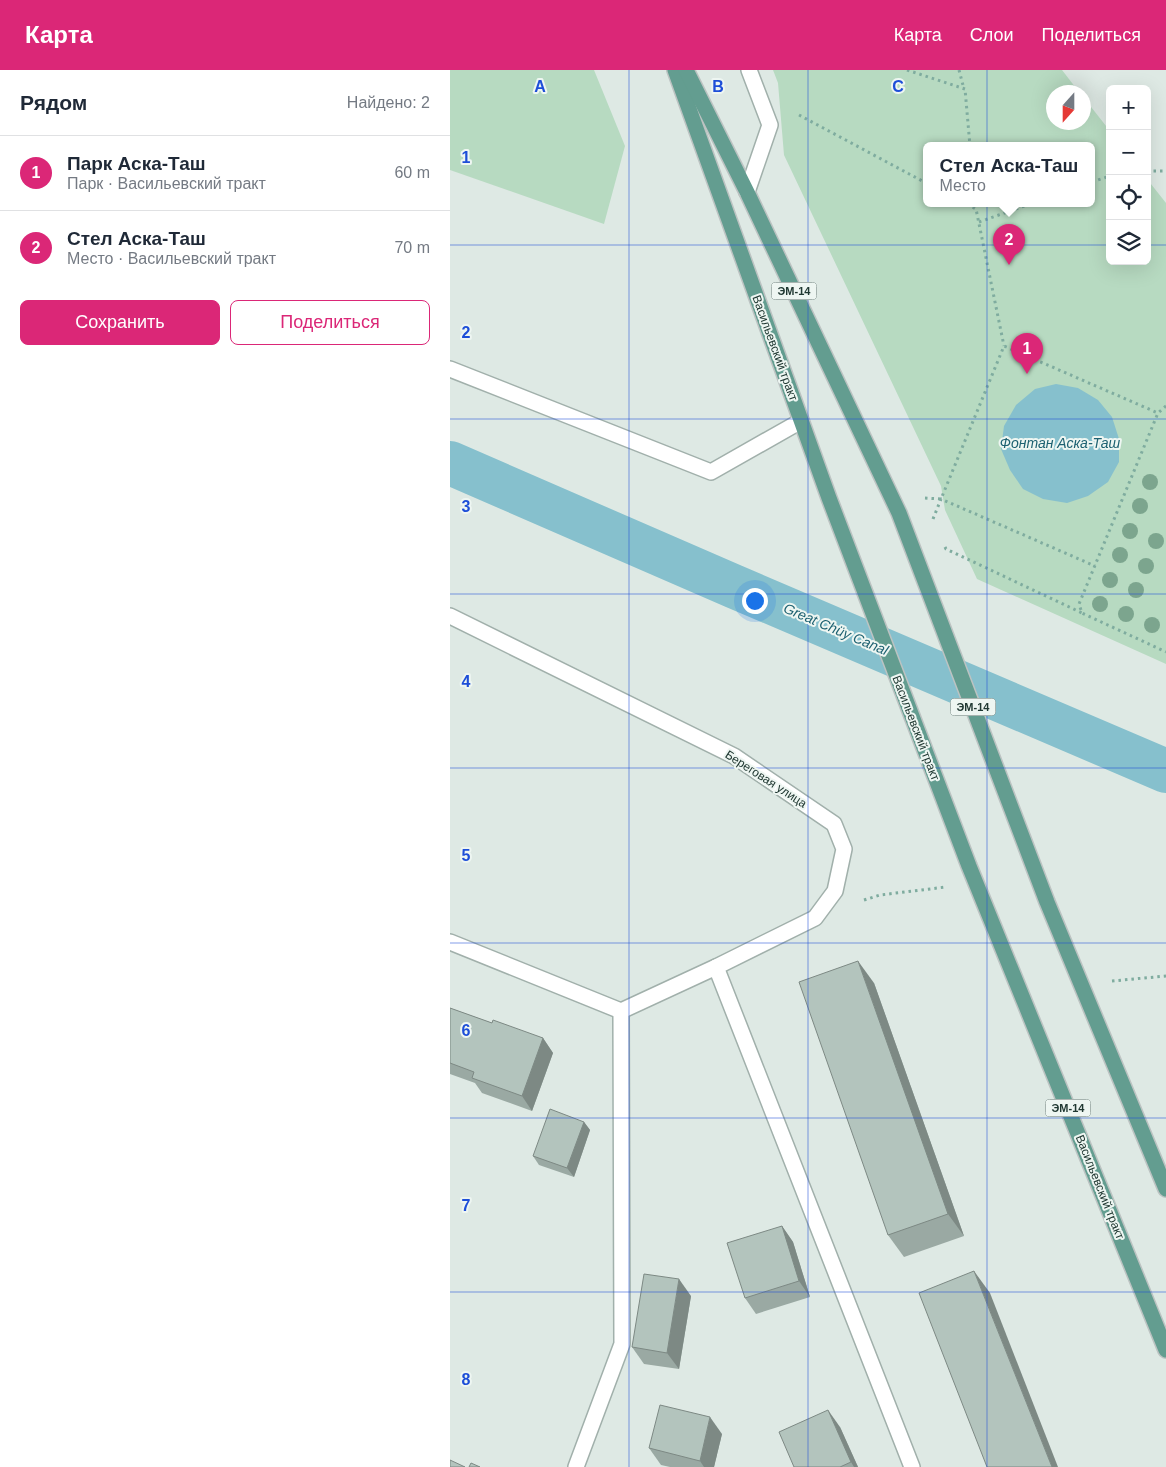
<!DOCTYPE html>
<html lang="ru">
<head>
<meta charset="utf-8">
<style>
	body { margin:0; font-family:Helvetica,sans-serif; background:#f6f6f7; color:#1f2937 }
	.controls { position:absolute; right:15px; top:15px; display:grid; overflow:hidden; border-radius:8px; box-shadow:0 5px 20px #0002 }
	.controls button { width:45px; height:45px; display:grid; place-items:center; padding:0; border:0; border-bottom:1px solid #e0e1e3; background:#fff; color:#1f2937; font:25px sans-serif }
	.compass { position:absolute; left:596px; top:15px; width:45px; height:45px; border-radius:50%; background:#fff; box-shadow:0 5px 20px #0002; rotate:201deg }
	.you { position:absolute; left:304px; top:530px; width:18px; height:18px; margin:-12px; border:4px solid #fff; border-radius:50%; background:#1a73e8; box-shadow:0 0 0 8px #1a73e833 }
	.badge { display:grid; place-items:center; width:32px; height:32px; border-radius:50%; background:#db2777; color:#fff; font-size:16px; font-weight:700 }
	.pin { position:absolute; translate:-50% -41px; filter:drop-shadow(0 1px 2px #0008) }
	.pin::after { content:''; position:absolute; top:26px; width:18px; height:15px; background:inherit; clip-path:polygon(0 0,100% 0,50% 100%) }
	.popup { position:absolute; left:473px; top:72px; width:172px; height:65px; box-sizing:border-box; display:grid; place-content:center; border-radius:8px; background:#fff; filter:drop-shadow(0 1px 4px #0005); font-size:16px; white-space:nowrap; color:#747a83 }
	.popup b { font-size:19px; color:#1f2937 }
	.popup::after { content:''; position:absolute; left:50%; top:100%; margin-left:-10px; border:10px solid transparent; border-top-color:#fff }
	.list { margin:0; padding:0; list-style:none }
	h2 { display:flex; justify-content:space-between; align-items:center; height:65px; margin:0; padding:0 20px; font-size:21px }
	h2 small { font-size:16px; font-weight:400; color:#747a83 }
	.list li { display:grid; grid-template-columns:32px 1fr auto; gap:15px; align-items:center; box-sizing:border-box; height:75px; padding:0 20px; border-top:1px solid #e0e1e3 }
	.list b { display:block; font-size:19px; white-space:nowrap }
	.list p { margin:0; font-size:16px; white-space:nowrap; color:#747a83 }
	.list em { font-size:16px; font-style:normal; color:#747a83 }
	.actions { display:flex; gap:10px; padding:15px 20px }
	.actions a { flex:1; padding:11px 0; border:1px solid #db2777; border-radius:8px; text-align:center; font-size:18px; color:#db2777 }
	.actions .main { background:#db2777; color:#fff }
	.icon { flex:none; width:28px; height:28px; fill:none; stroke:currentColor; stroke-width:2; stroke-linecap:round; stroke-linejoin:round }
	.map { position:relative; flex:none; width:716px; height:1397px; overflow:hidden }
	header { display:flex; align-items:center; gap:30px; box-sizing:border-box; height:70px; padding:0 25px; background:#db2777; color:#fff }
	header strong { font-size:24px }
	nav { display:flex; gap:28px; margin-inline-start:auto; font-size:18px }
	main { display:flex }
	aside { flex:1; background:#fff }
	.map>svg:first-child { display:block }
	.green { fill:#b7dac1; fill-rule:evenodd }
	.water { fill:#86c0cd }
	.lines { fill:none; stroke-linecap:round; stroke-linejoin:round }
	.canal { stroke:#86c0cd; stroke-width:44 }
	.service-casing { stroke:#a1b0ab; stroke-width:18 }
	.minor-casing { stroke:#a1b0ab; stroke-width:18 }
	.primary-casing { stroke:#bcc3c2; stroke-width:18 }
	.path { stroke:#7fac9f; stroke-width:3; stroke-dasharray:2.5 4; stroke-linecap:butt }
	.service { stroke:#fff; stroke-width:15 }
	.minor { stroke:#fff; stroke-width:15 }
	.primary { stroke:#639d90; stroke-width:15 }
	.tree { fill:#7ca58e }
	.wall { fill:#9aa9a3 }
	.shaded-wall { fill:#7d8984 }
	.building { fill:#b3c4bd; stroke:#7d8984 }
	.grid { fill:none; stroke:#1d4ed8; stroke-width:1; stroke-opacity:0.55 }
	.labels { text-anchor:middle; stroke-width:4; stroke-linejoin:round; paint-order:stroke }
	.shield { fill:#eef6f2; stroke:#5e716c; stroke-width:1 }
	.shield-label { font-size:11px; font-weight:bold; fill:#203832 }
	.street-label { font-size:12px; fill:#203832; stroke:#eef6f2 }
	.water-label { font-size:14px; font-style:italic; fill:#1d6171; stroke:#eef6f2 }
	.grid-label { font-size:16px; text-anchor:middle; font-weight:bold; fill:#1d4ed8; stroke:#eef6f2; stroke-width:4; stroke-linejoin:round; paint-order:stroke }
</style>
</head>
<body>
<header>
<strong>Карта</strong>
<nav><a>Карта</a><a>Слои</a><a>Поделиться</a></nav>
</header>
<main>
<aside>
<h2>Рядом<small>Найдено: 2</small></h2>
<ul class="list">
<li><span class="badge">1</span><div><b>Парк Аска-Таш</b><p>Парк · Васильевский тракт</p></div><em>60 m</em></li>
<li><span class="badge">2</span><div><b>Стел Аска-Таш</b><p>Место · Васильевский тракт</p></div><em>70 m</em></li>
</ul>
<div class="actions"><a class="main">Сохранить</a><a>Поделиться</a></div>
</aside>
<div class="map">
<svg width="716" height="1397" viewBox="0 0 716 1397">
	<rect width="100%" height="100%" fill="#dee9e4"/>
	<g class="green">
		<path d="M0,0H144L175,76L154,154L0,100Z"/>
		<path d="M323,0H612L629,22H604V52H634V28L660,61V191H697V109L716,133V594L527,509L495,440L491,416L334,85L328,13ZM476,76H642V134H476Z"/>
	</g>
	<path class="water" d="M606,314L628,318L648,330L662,347L669,369V392L658,412L638,426L617,433L593,429L573,419L560,400L551,379L554,356L566,335L585,319Z"/>
	<g class="lines">
		<path class="canal" d="M0,393L283,516L716,701"/>
		<defs>
			<path id="service" d="M297,122L320,55L299,0"/>
			<g id="minor">
				<path d="M0,299L261,402L351,351"/>
				<path d="M0,546L284,686L384,754L394,779L385,821L365,848L266,897"/>
				<path d="M0,872L171,941"/>
				<path d="M171,941L266,897L462,1397"/>
				<path d="M126,1397L172,1274L171,941"/>
			</g>
			<g id="primary">
				<path d="M225,0L379,428L519,796L716,1280"/>
				<path d="M236,0L297,122L449,443L597,832L716,1119"/>
			</g>
		</defs>
		<use href="#service" class="service-casing"/>
		<use href="#minor" class="minor-casing"/>
		<use href="#primary" class="primary-casing"/>
		<g class="path">
			<path d="M457,0L515,19L520,76"/>
			<path d="M509,0L514,19"/>
			<path d="M349,45L476,113"/>
			<path d="M697,101H716"/>
			<path d="M642,112L660,106"/>
			<path d="M517,134L526,139L554,276"/>
			<path d="M529,152L580,134"/>
			<path d="M716,336L708,343L629,534L632,543L716,582"/>
			<path d="M475,428L491,429L554,276L708,343"/>
			<path d="M483,449L491,429L645,496"/>
			<path d="M495,477L496,479L632,543"/>
			<path d="M414,830L430,825L496,817"/>
			<path d="M662,911L716,906"/>
		</g>
		<use href="#service" class="service"/>
		<use href="#minor" class="minor"/>
		<use href="#primary" class="primary"/>
	</g>
	<g class="tree">
		<circle cx="700" cy="412" r="8"/>
		<circle cx="690" cy="436" r="8"/>
		<circle cx="680" cy="461" r="8"/>
		<circle cx="706" cy="471" r="8"/>
		<circle cx="670" cy="485" r="8"/>
		<circle cx="696" cy="496" r="8"/>
		<circle cx="660" cy="510" r="8"/>
		<circle cx="686" cy="520" r="8"/>
		<circle cx="650" cy="534" r="8"/>
		<circle cx="676" cy="544" r="8"/>
		<circle cx="702" cy="555" r="8"/>
	</g>
	<g class="wall">
		<path d="M424,913L514,1166L454,1187L438,1165Z"/>
		<path d="M0,938L42,953L93,968L103,983L82,1041L32,1023L25,1013L0,1004Z"/>
		<path d="M134,1052L140,1060L124,1107L89,1095L83,1086Z"/>
		<path d="M332,1156L343,1172L360,1227L306,1244L295,1228Z"/>
		<path d="M241,1226L229,1299L194,1294L182,1277Z"/>
		<path d="M390,1357L408,1397H344Z"/>
		<path d="M272,1364L264,1397H220L211,1395L199,1378Z"/>
	</g>
	<g class="shaded-wall">
		<path d="M408,891L424,913L514,1166L498,1144Z"/>
		<path d="M93,968L103,983L82,1041L72,1026Z"/>
		<path d="M134,1052L140,1060L124,1107L117,1098Z"/>
		<path d="M332,1156L343,1172L360,1227L349,1211Z"/>
		<path d="M524,1201L540,1223L608,1397H602Z"/>
		<path d="M229,1209L241,1226L229,1299L217,1283Z"/>
		<path d="M378,1340L390,1357L408,1397H404L401,1392Z"/>
		<path d="M260,1347L272,1364L264,1397H254L250,1391Z"/>
	</g>
	<g class="building">
		<path d="M408,891L498,1144L438,1165L349,912Z"/>
		<path d="M0,938L42,953L43,950L93,968L72,1026L22,1008L24,1002L0,993Z"/>
		<path d="M100,1039L134,1052L117,1098L83,1086Z"/>
		<path d="M332,1156L349,1211L295,1228L277,1173Z"/>
		<path d="M524,1201L602,1397H537L469,1223Z"/>
		<path d="M194,1204L229,1209L217,1283L182,1277Z"/>
		<path d="M210,1335L260,1347L250,1391L199,1378Z"/>
		<path d="M378,1340L401,1392L390,1397H344L329,1362Z"/>
		<path d="M0,1390L15,1397H0Z"/>
		<path d="M21,1393L30,1397H19Z"/>
	</g>
	<path class="grid" d="M179,0V1397M358,0V1397M537,0V1397M0,175H660M697,175H716M0,349H716M0,524H716M0,698H716M0,873H716M0,1048H716M0,1222H716"/>
	<g class="labels">
		<g class="shield">
			<rect x="321.5" y="212.5" width="45" height="17" rx="4"/>
			<rect x="500.5" y="628.5" width="45" height="17" rx="4"/>
			<rect x="595.5" y="1029.5" width="45" height="17" rx="4"/>
		</g>
		<g class="shield-label">
			<text x="344" y="225">ЭМ-14</text>
			<text x="523" y="641">ЭМ-14</text>
			<text x="618" y="1042">ЭМ-14</text>
		</g>
		<g class="street-label">
			<text transform="translate(325 278) rotate(70)" y="4">Васильевский тракт</text>
			<text transform="translate(466 658) rotate(69)" y="4">Васильевский тракт</text>
			<text transform="translate(316 709) rotate(33)" y="4">Береговая улица</text>
			<text transform="translate(650 1117) rotate(68)" y="4">Васильевский тракт</text>
		</g>
		<g class="water-label">
			<text x="610" y="378">Фонтан Аска-Таш</text>
			<text transform="translate(386 559) rotate(23)" y="5">Great Chüy Canal</text>
		</g>
	</g>
	<g class="grid-label">
		<text x="90" y="22">A</text>
		<text x="268" y="22">B</text>
		<text x="448" y="22">C</text>
		<text x="16" y="93">1</text>
		<text x="16" y="268">2</text>
		<text x="16" y="442">3</text>
		<text x="16" y="617">4</text>
		<text x="16" y="791">5</text>
		<text x="16" y="966">6</text>
		<text x="16" y="1141">7</text>
		<text x="16" y="1315">8</text>
	</g>
</svg>
<div class="controls">
<button>+</button>
<button>−</button>
<button><svg class="icon" aria-label="locate" viewBox="0 0 24 24"><circle cx="12" cy="12" r="6"/><path d="M12 2v4M12 18v4M2 12h4M18 12h4"/></svg></button>
<button><svg class="icon" aria-label="layers" viewBox="0 0 24 24"><path d="M12 4l9 5-9 5-9-5zM3 14l9 5 9-5"/></svg></button>
</div>
<svg class="compass" viewBox="-18 -18 36 36"><path d="M0-13l5 13h-10z" fill="#e53935"/><path d="M0 13l5-13h-10z" fill="#747a83"/></svg>
<div class="you"></div>
<div class="pin badge" style="left:577px;top:304px">1</div>
<div class="pin badge" style="left:559px;top:195px">2</div>
<div class="popup"><b>Стел Аска-Таш</b>Место</div>
</div>
</main>
</body>
</html>
